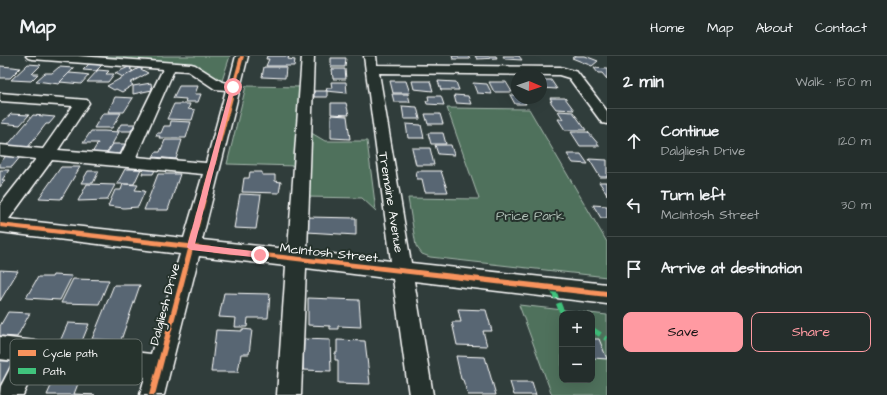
<!DOCTYPE html>
<html lang="en">
<head>
<meta charset="utf-8">
<style>
	body { margin:0; font-family:"Architects Daughter",sans-serif; background:#303a38; color:#f1f3f6 }
	.controls { position:absolute; right:12px; bottom:12px; display:grid; overflow:hidden; border-radius:8px; box-shadow:0 4px 16px #0002 }
	.controls button { width:36px; height:36px; display:grid; place-items:center; padding:0; border:0; border-bottom:1px solid #414a48; background:#242e2c; color:#f1f3f6; font:20px sans-serif }
	.compass { position:absolute; left:511px; top:12px; width:36px; height:36px; border-radius:50%; background:#242e2c; box-shadow:0 4px 16px #0002; rotate:92deg }
	.stop { position:absolute; width:12px; height:12px; margin:-9px; border:3px solid #ff9aa2; border-radius:50%; background:#fff }
	.stop.end { background:#ff9aa2; border-color:#fff; box-shadow:0 1px 4px #0008 }
	.list { margin:0; padding:0; list-style:none }
	h2 { display:flex; justify-content:space-between; align-items:center; height:52px; margin:0; padding:0 16px; font-size:17px }
	h2 small { font-size:13px; font-weight:400; color:#a3a8a9 }
	.list li { display:grid; grid-template-columns:26px 1fr auto; gap:12px; align-items:center; box-sizing:border-box; height:64px; padding:0 16px; border-top:1px solid #414a48 }
	.list b { display:block; font-size:15px; white-space:nowrap }
	.list p { margin:0; font-size:13px; white-space:nowrap; color:#a3a8a9 }
	.list em { font-size:13px; font-style:normal; color:#a3a8a9 }
	.actions { display:flex; gap:8px; padding:12px 16px }
	.actions a { flex:1; padding:9px 0; border:1px solid #ff9aa2; border-radius:8px; text-align:center; font-size:14px; color:#ff9aa2 }
	.actions .main { background:#ff9aa2; color:#111 }
	.icon { flex:none; width:22px; height:22px; fill:none; stroke:currentColor; stroke-width:2; stroke-linecap:round; stroke-linejoin:round }
	.map { position:relative; flex:none; width:607px; height:339px; overflow:hidden }
	header { display:flex; align-items:center; gap:24px; box-sizing:border-box; height:56px; padding:0 20px; background:#242e2c; border-bottom:1px solid #414a48 }
	header strong { font-size:19px }
	nav { display:flex; gap:22px; margin-inline-start:auto; font-size:14px }
	main { display:flex }
	aside { flex:1; background:#242e2c }
	.map>svg:first-child { display:block }
	.green { fill:#4f715c; stroke:#a7b8ae; fill-rule:evenodd }
	.building { fill:#586673; stroke:#fff }
	.lines { fill:none; stroke-linecap:round; stroke-linejoin:round }
	.minor-casing { stroke:#fff; stroke-width:3 }
	.minor { fill:#26332d; fill-rule:evenodd }
	.quiet { stroke:#40c37c; stroke-width:5; stroke-dasharray:10 5; stroke-linecap:butt }
	.cycleway-casing { stroke:#26332d; stroke-width:3 }
	.cycleway { fill:#f8935d; fill-rule:evenodd }
	.route { fill:#ff9aa2 }
	.labels { text-anchor:middle; stroke-width:4; stroke-linejoin:round; paint-order:stroke }
	.street-label { font-size:13px; fill:#fff; stroke:#26332d }
	.park-label { font-size:13px; fill:#b0bfb6; stroke:#26332d }
	.key { fill:#26332d; stroke:#67706c; stroke-width:1 }
	.key-label { font-size:11px; fill:#fff }
</style>
</head>
<body>
<header>
<strong>Map</strong>
<nav><a>Home</a><a>Map</a><a>About</a><a>Contact</a></nav>
</header>
<main>
<div class="map">
<svg width="607" height="339" viewBox="0 0 607 339">
	<rect width="100%" height="100%" fill="#303d3b"/>
	<filter id="ink" filterUnits="userSpaceOnUse"><feTurbulence type="fractalNoise" baseFrequency=".025" numOctaves="2"/><feDisplacementMap in="SourceGraphic" scale="8" xChannelSelector="R" yChannelSelector="G"/><feConvolveMatrix kernelMatrix="1 2 1 2 8 2 1 2 1" color-interpolation-filters="sRGB"/></filter>
	<g filter="url(#ink)">
		<g class="green">
			<path d="M68,0H230L221,28L191,9Z"/>
			<path d="M246,30L302,31L296,110L227,108Z"/>
			<path d="M447,52L529,53L607,186V221L430,201L422,198L416,190L408,142L479,143Z"/>
			<path d="M308,75L325,85H367L376,155L362,142L306,141Z"/>
			<path d="M519,249L607,259V339H552ZM562,258H592V324H562Z"/>
		</g>
		<g class="building">
			<path d="M267,0H289L288,3L295,4L294,10H266L269,3H266Z"/>
			<path d="M452,0H468L470,3H453Z"/>
			<path d="M475,0H496L497,2L477,3Z"/>
			<path d="M503,0H519L522,4L505,3Z"/>
			<path d="M575,0H585L598,5L592,10L572,2Z"/>
			<path d="M331,2H346L345,11H331Z"/>
			<path d="M28,8L41,9L32,18H38L31,25L11,24Z"/>
			<path d="M89,8L102,9L96,15L83,14Z"/>
			<path d="M0,10L13,11L20,12L10,22H0Z"/>
			<path d="M131,10L133,11L130,13L133,15L123,21L115,17Z"/>
			<path d="M59,11L74,12L59,28L36,25L45,17H52Z"/>
			<path d="M264,11H286L285,22L262,21Z"/>
			<path d="M139,12L148,17L130,27L133,29L122,36L116,33L114,34L107,30Z"/>
			<path d="M594,12L607,13V23L602,17H598Z"/>
			<path d="M332,13H345L346,23H333Z"/>
			<path d="M98,14L109,15L106,18H114L108,26H87Z"/>
			<path d="M69,17L82,18L89,19L81,28L60,26Z"/>
			<path d="M541,24H551L557,33L541,32Z"/>
			<path d="M390,25H406L410,37H393Z"/>
			<path d="M412,25H430L433,35L414,33Z"/>
			<path d="M438,25L456,26L459,34H441Z"/>
			<path d="M331,26H346L347,37L326,35L327,32H332Z"/>
			<path d="M489,26H506L512,36H494Z"/>
			<path d="M151,27L152,34L133,38V30Z"/>
			<path d="M473,27L487,28L492,38L477,37Z"/>
			<path d="M179,30H198L195,38H201L198,46H185L186,43L173,42Z"/>
			<rect x="314" y="35" width="13" height="6"/>
			<path d="M392,38H408L410,46H394Z"/>
			<path d="M454,39L468,40L471,48L456,47Z"/>
			<path d="M510,39H517V42H522L526,48H515Z"/>
			<path d="M428,40H441L444,49L427,48L426,45H429Z"/>
			<path d="M115,41L133,42L124,56H108Z"/>
			<path d="M550,42H565L574,54L556,53L550,45H552Z"/>
			<path d="M331,47H346L349,59L331,58Z"/>
			<path d="M174,48H190L188,53L195,54L192,64L167,63Z"/>
			<path d="M402,50L417,51L420,63H404Z"/>
			<path d="M558,55L573,56L586,74H565L558,63H563Z"/>
			<path d="M103,57H121L112,72H94Z"/>
			<path d="M11,58L29,59L20,69L1,67Z"/>
			<path d="M425,58H440L443,68H428Z"/>
			<path d="M33,59L55,61L49,68H46L28,91L7,90Z"/>
			<path d="M331,59L347,60L350,83L331,82Z"/>
			<path d="M171,65L191,66L186,82H159L160,80H156L157,77H161L164,70H170Z"/>
			<path d="M121,68H135L131,75H117Z"/>
			<path d="M406,68L421,69L424,82H408Z"/>
			<path d="M91,75H104L119,76L107,97H92L98,87H83Z"/>
			<path d="M571,76H588L600,90H580Z"/>
			<path d="M428,77H443L446,88H431Z"/>
			<path d="M165,84H182L176,103L153,101L156,96H160Z"/>
			<path d="M113,88H125L120,98L107,97Z"/>
			<path d="M435,89H451L454,99L438,98Z"/>
			<path d="M412,92H430L434,109H416Z"/>
			<path d="M567,98H581L588,108L573,107Z"/>
			<path d="M6,100H21L12,111H0V107Z"/>
			<path d="M589,103L607,104V121H600Z"/>
			<path d="M61,111H80L61,143L39,142Z"/>
			<path d="M125,113H141L134,128H117Z"/>
			<path d="M144,113L155,114L153,118H142Z"/>
			<path d="M0,114H9L2,124H5L0,131Z"/>
			<path d="M88,115H99L93,127H81Z"/>
			<path d="M416,115H441L448,136H425L422,123H417Z"/>
			<path d="M250,116H262V119H275V125L281,126L279,137L242,136L244,122H249Z"/>
			<path d="M158,118H180L168,154H144Z"/>
			<path d="M599,126H607V139L606,136Z"/>
			<path d="M87,128L115,129L107,144L78,145Z"/>
			<path d="M123,128L138,129L135,134L145,135L138,151L124,152L108,150L115,134H121Z"/>
			<path d="M240,138L261,139L256,173L234,172Z"/>
			<path d="M593,149L607,150V162H601Z"/>
			<path d="M307,161L356,162V179L307,176Z"/>
			<path d="M0,214L18,215L0,245Z"/>
			<path d="M53,219L72,220L60,244L26,242L38,221H52Z"/>
			<path d="M73,223L109,224L99,248L61,247Z"/>
			<path d="M114,229H140L121,284L92,283Z"/>
			<path d="M224,237L270,238L268,262H248L247,271H235L236,262L219,261Z"/>
			<path d="M308,242L359,244L361,271L338,270V273H330V270L308,269Z"/>
			<path d="M458,253L486,254L492,275H483L487,290L457,289L452,266H461Z"/>
			<path d="M8,256L30,257L17,281L0,280V270Z"/>
			<path d="M68,267L89,268L80,290H58Z"/>
			<path d="M242,273L252,274L249,298H241L238,316H211L216,274L242,275Z"/>
			<path d="M304,283L330,284L331,315L303,314Z"/>
			<path d="M592,283H599L607,303L593,302Z"/>
			<path d="M337,284L365,285L370,328L338,327V304H335V297H337Z"/>
			<path d="M456,300L485,301L496,339H468L463,324L461,323Z"/>
			<path d="M0,305H16L2,331H0Z"/>
			<path d="M58,315H83L74,338L95,339H47L51,330H44L49,317H56Z"/>
			<path d="M510,326H532L536,339H514Z"/>
		</g>
		<g class="lines">
			<defs>
				<path id="minor" d="M26,0H78L191,8L195,9L222,26L229,27L236,0H248L202,184L288,193L302,0H314L307,195L391,205L364,0H376L377,9L560,11L577,16L607,55V68L602,67L569,22L559,19L379,17L411,207L607,228V248L414,225L433,339H409L393,223L306,212L301,339H277L286,210L199,200L164,339H140L145,321L37,308L23,339H0L1,330L14,305L0,303V281L151,298L180,198L0,176V149L36,103L0,99V89L43,93L73,50L0,45V37L87,44L89,47L58,94L121,99L163,13L32,3L28,2ZM174,14L188,15L215,33L226,34L206,107L136,101ZM52,104L203,118L184,182L9,163Z"/>
			</defs>
			<use href="#minor" class="minor-casing"/>
			<use href="#minor" class="minor"/>
			<g class="quiet">
				<path d="M553,233L561,254L567,258"/>
				<path d="M592,273L607,283"/>
			</g>
			<defs>
				<path id="cycleway" d="M240,0H244L194,189L607,235V241L193,193L155,339H149L188,193L0,171V167L189,188Z"/>
			</defs>
			<use href="#cycleway" class="cycleway-casing"/>
			<use href="#cycleway" class="cycleway"/>
		</g>
	</g>
	<path class="route" d="M231,30L235,31L195,188L260,196L264,199L260,202L191,194L187,191Z"/>
	<g class="labels">
		<g class="street-label">
			<text transform="translate(392 146) rotate(81)" y="5">Tremaine Avenue</text>
			<text transform="translate(329 196) rotate(6)" y="5">McIntosh Street</text>
			<text transform="translate(164 248) rotate(-75)" y="5">Dalgliesh Drive</text>
		</g>
		<g class="park-label">
			<text x="530" y="164">Price Park</text>
		</g>
	</g>
	<rect x="10" y="283" width="132" height="46" rx="6" class="key"/>
	<rect x="18" y="294" width="18" height="6" fill="#f8935d"/>
	<rect x="18" y="312" width="18" height="6" fill="#40c37c"/>
	<g class="key-label">
		<text x="43" y="301">Cycle path</text>
		<text x="43" y="319">Path</text>
	</g>
</svg>
<div class="controls">
<button>+</button>
<button>−</button>
</div>
<svg class="compass" viewBox="-18 -18 36 36"><path d="M0-13l5 13h-10z" fill="#e53935"/><path d="M0 13l5-13h-10z" fill="#a3a8a9"/></svg>
<div class="stop" style="left:233px;top:31px"></div>
<div class="stop end" style="left:260px;top:199px"></div>
</div>
<aside>
<h2>2 min<small>Walk · 150 m</small></h2>
<ul class="list">
<li><svg class="icon" aria-label="ahead" viewBox="0 0 24 24"><path d="M12 20V5M6 11l6-6 6 6"/></svg><div><b>Continue</b><p>Dalgliesh Drive</p></div><em>120 m</em></li>
<li><svg class="icon" aria-label="left" viewBox="0 0 24 24"><path d="M17 20v-9H6M10 6l-5 5 5 5"/></svg><div><b>Turn left</b><p>McIntosh Street</p></div><em>30 m</em></li>
<li><svg class="icon" aria-label="arrive" viewBox="0 0 24 24"><path d="M6 21V4h12l-3 4 3 4H6"/></svg><div><b>Arrive at destination</b></div></li>
</ul>
<div class="actions"><a class="main">Save</a><a>Share</a></div>
</aside>
</main>
</body>
</html>
